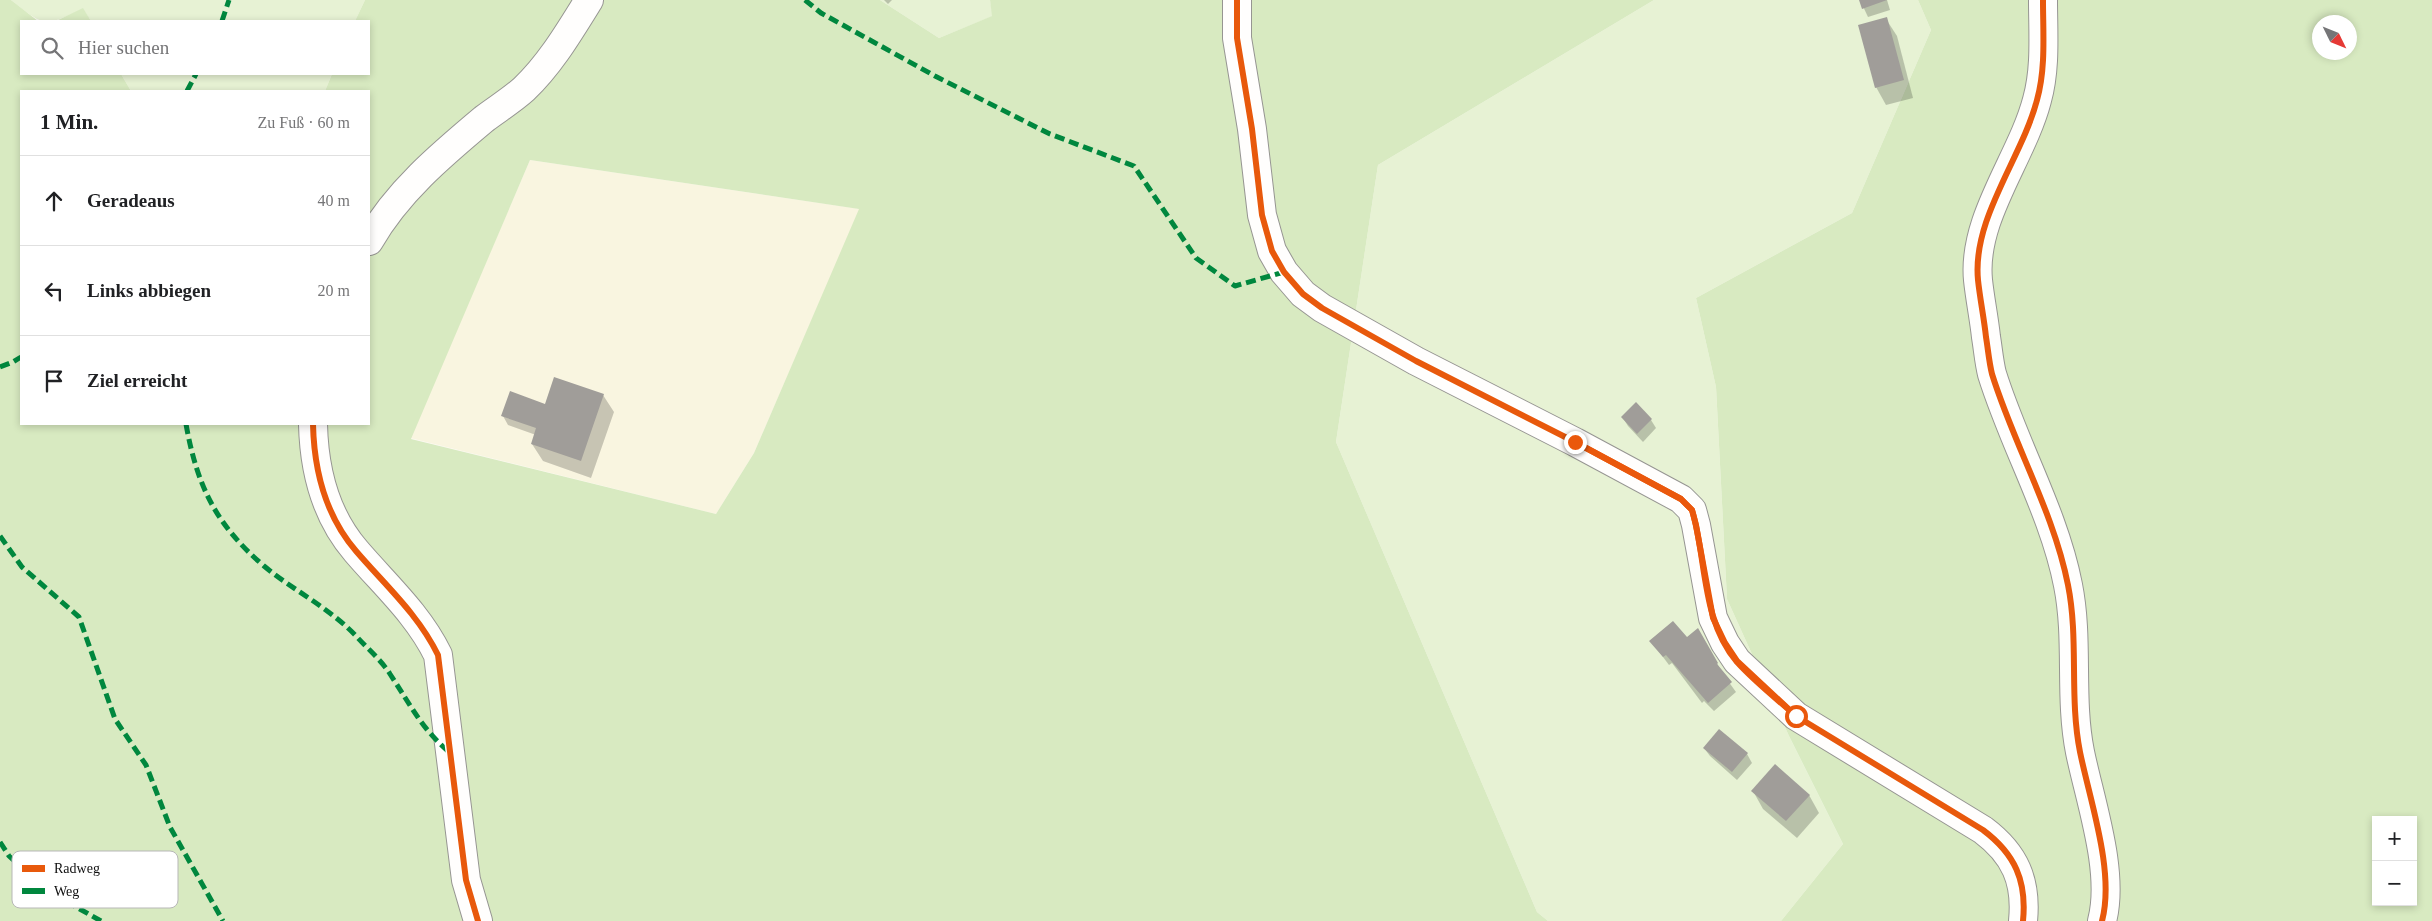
<!DOCTYPE html>
<html lang="de">
<head>
<meta charset="utf-8">
<style>
	body { margin:0; font-family:"Times New Roman",serif; background:#f6f6f6; color:#202124 }
	.controls { position:absolute; right:15px; bottom:15px; display:grid; overflow:hidden; border-radius:0px; box-shadow:0 2px 8px #0003 }
	.controls button { width:45px; height:45px; display:grid; place-items:center; padding:0; border:0; border-bottom:1px solid #e0e0e0; background:#fff; color:#202124; font:25px sans-serif }
	.compass { position:absolute; left:2312px; top:15px; width:45px; height:45px; border-radius:50%; background:#fff; box-shadow:0 2px 8px #0003; rotate:133deg }
	.stop { position:absolute; width:15px; height:15px; margin:-11px; border:4px solid #ea580c; border-radius:50%; background:#fff }
	.stop.end { background:#ea580c; border-color:#fff; box-shadow:0 1px 5px #0008 }
	.list { margin:0; padding:0; list-style:none }
	h2 { display:flex; justify-content:space-between; align-items:center; height:65px; margin:0; padding:0 20px; font-size:21px }
	h2 small { font-size:16px; font-weight:400; color:#757577 }
	.list li { display:grid; grid-template-columns:32px 1fr auto; gap:15px; align-items:center; box-sizing:border-box; height:90px; padding:0 20px; border-top:1px solid #e0e0e0 }
	.list b { display:block; font-size:19px; white-space:nowrap }
	.list em { font-size:16px; font-style:normal; color:#757577 }
	.icon { flex:none; width:28px; height:28px; fill:none; stroke:currentColor; stroke-width:2; stroke-linecap:round; stroke-linejoin:round }
	.map { position:relative; flex:none; width:2432px; height:921px; overflow:hidden }
	.search { position:absolute; background:#fff; box-shadow:0 2px 8px #0003; left:20px; top:20px; width:350px; height:55px; display:flex; align-items:center; gap:12px; box-sizing:border-box; padding:0 18px; border-radius:0px; color:#757577; font-size:19px }
	.panel { position:absolute; background:#fff; box-shadow:0 2px 8px #0003; left:20px; top:90px; width:350px; height:335px; border-radius:0px }
	.map>svg:first-child { display:block }
	.farmland { fill:#f9f5e0 }
	.green { fill:#e7f2d4 }
	.forest { fill:#d8eac1; fill-rule:evenodd }
	.shadow { fill:#0003 }
	.building { fill:#a09d99 }
	.lines { fill:none; stroke-linecap:round; stroke-linejoin:round }
	.minor-casing { stroke:#969592; stroke-width:30 }
	.minor { stroke:#fffefd; stroke-width:28 }
	.quiet { stroke:#00873e; stroke-width:5; stroke-dasharray:10 5; stroke-linecap:butt }
	.cycleway-casing { stroke:#fff; stroke-width:9 }
	.cycleway { stroke:#e8590c; stroke-width:6 }
	.route { stroke:#ea580c; stroke-width:6 }
	.key { fill:#fff; stroke:#b7b7b7; stroke-width:1 }
	.key-label { font-size:14px; fill:#0f0f0f }
</style>
</head>
<body>
<div class="map">
<svg width="2432" height="921" viewBox="0 0 2432 921">
	<rect width="100%" height="100%" fill="#fcfaf4"/>
	<path class="farmland" d="M530,160L860,209L754,453L716,514L410,438Z"/>
	<g class="green">
		<path d="M11,0H365L355,21H91L83,9C43,27 45,27 11,0Z"/>
		<path d="M880,0H990L993,16L939,38Z"/>
		<path d="M1654,0H1918L1931,30L1852,213L1696,298L1716,387L1727,599L1789,736L1843,844L1781,921H1548L1537,912L1336,442L1378,165Z"/>
		<path d="M121,74H332L325,91H131Z"/>
	</g>
	<g class="forest">
		<path d="M0,0H11L38,21H21V74H121L131,91H21V424H369V91H325L332,74H369V21H355L365,0H880L939,38L992,16L990,0H1654L1378,165L1336,442L1537,912L1548,921H0ZM530,160L859,209L754,453L716,514L411,439Z"/>
		<path d="M1918,0H2432V921H1781L1843,844L1789,736L1727,599L1716,387L1696,298L1852,213L1931,30ZM2320,22H2350V52H2320ZM2376,820H2413V902H2376Z"/>
		<path d="M83,8L91,21H56Z"/>
	</g>
	<g class="shadow">
		<path d="M884,0H892L888,4Z"/>
		<path d="M1860,0H1887L1890,10L1868,17Z"/>
		<path d="M1886,19L1897,36L1913,98L1886,105L1876,87Z"/>
		<path d="M603,395L614,412L591,478L543,461L532,444L536,435L508,425L503,416L544,405Z"/>
		<path d="M1623,418L1651,420L1656,428L1643,442L1628,426Z"/>
		<path d="M1698,630L1723,674L1736,692L1714,711L1704,701L1702,703L1672,663L1669,665L1651,641L1686,639Z"/>
		<path d="M1704,748L1747,754L1752,763L1737,780L1710,756Z"/>
		<path d="M1753,791L1809,795L1819,813L1797,838L1763,809Z"/>
	</g>
	<g class="building">
		<path d="M1859,0H1887L1862,9Z"/>
		<path d="M1887,17L1904,80L1875,88L1858,25Z"/>
		<path d="M554,377L604,394L581,461L531,444L536,428L501,416L510,391L545,404Z"/>
		<path d="M1636,402L1652,419L1637,434L1621,417Z"/>
		<path d="M1673,621L1687,637L1698,628L1718,663L1717,664L1732,682L1708,703L1666,655L1663,657L1649,641Z"/>
		<path d="M1719,729L1748,753L1732,772L1703,748Z"/>
		<path d="M1775,764L1810,795L1786,821L1751,791Z"/>
	</g>
	<g class="lines">
		<defs>
			<g id="minor">
				<path d="M1237,0V38L1252,129L1262,215L1272,251L1284,272L1303,294L1322,308L1416,361L1575,442L1681,499L1692,510L1696,525L1713,618L1725,643L1737,661L1796,716L1983,830C2015,854 2027,881 2023,921"/>
				<path d="M2043,0C2043,33 2046,68 2037,100C2022,158 1972,218 1978,280C1980,299 1984,318 1986,337C1988,349 1989,362 1992,374C2014,445 2054,513 2068,585C2079,640 2069,697 2080,752C2090,801 2115,872 2102,921"/>
				<path d="M369,241C397,192 441,155 484,119C497,109 512,100 524,89C551,63 569,32 589,0"/>
				<path d="M313,424C314,469 325,515 356,551C385,585 418,614 438,655L466,880L478,921"/>
			</g>
		</defs>
		<use href="#minor" class="minor-casing"/>
		<use href="#minor" class="minor"/>
		<g class="quiet">
			<path d="M805,0L821,13L935,76L1050,134L1134,166L1196,258L1235,286L1284,272"/>
			<path d="M222,21L229,0"/>
			<path d="M187,91L196,74"/>
			<path d="M0,367L13,362L21,357"/>
			<path d="M186,424C197,486 216,525 264,566C294,591 330,608 357,637C368,649 382,661 390,674C410,704 421,728 449,752"/>
			<path d="M0,536L22,567L79,617L115,719L146,765L170,827L223,921"/>
			<path d="M0,842L9,856L48,891L101,921"/>
		</g>
		<defs>
			<g id="cycleway">
				<path d="M1237,0V38L1252,129L1262,215L1272,251L1284,272L1303,294L1322,308L1416,361L1575,442L1681,499L1692,510L1696,525L1713,618L1725,643L1737,661L1796,716L1983,830C2015,854 2027,881 2023,921"/>
				<path d="M2043,0C2043,33 2046,68 2037,100C2022,158 1972,218 1978,280C1980,299 1984,318 1986,337C1988,349 1989,362 1992,374C2014,445 2054,513 2068,585C2079,640 2069,697 2080,752C2090,801 2115,872 2102,921"/>
				<path d="M313,424C314,469 325,515 356,551C385,585 418,614 438,655L466,880L478,921"/>
			</g>
		</defs>
		<use href="#cycleway" class="cycleway-casing"/>
		<use href="#cycleway" class="cycleway"/>
	</g>
	<g class="lines">
		<path class="route" d="M1575,442L1681,499L1692,510C1707,560 1701,620 1737,662C1755,682 1777,699 1796,716"/>
	</g>
	<rect x="12" y="851" width="166" height="57" rx="8" class="key"/>
	<rect x="22" y="865" width="23" height="7" fill="#e8590c"/>
	<rect x="22" y="888" width="23" height="6" fill="#00873e"/>
	<g class="key-label">
		<text x="54" y="873">Radweg</text>
		<text x="54" y="896">Weg</text>
	</g>
</svg>
<div class="controls">
<button>+</button>
<button>−</button>
</div>
<svg class="compass" viewBox="-18 -18 36 36"><path d="M0-13l5 13h-10z" fill="#e53935"/><path d="M0 13l5-13h-10z" fill="#757577"/></svg>
<div class="stop" style="left:1796px;top:716px"></div>
<div class="stop end" style="left:1575px;top:442px"></div>
<div class="search"><svg class="icon" aria-label="search" viewBox="0 0 24 24"><circle cx="10" cy="10" r="6"/><path d="M15 15l6 6"/></svg>Hier suchen</div>
<section class="panel">
<h2>1 Min.<small>Zu Fuß · 60 m</small></h2>
<ul class="list">
<li><svg class="icon" aria-label="ahead" viewBox="0 0 24 24"><path d="M12 20V5M6 11l6-6 6 6"/></svg><div><b>Geradeaus</b></div><em>40 m</em></li>
<li><svg class="icon" aria-label="left" viewBox="0 0 24 24"><path d="M17 20v-9H6M10 6l-5 5 5 5"/></svg><div><b>Links abbiegen</b></div><em>20 m</em></li>
<li><svg class="icon" aria-label="arrive" viewBox="0 0 24 24"><path d="M6 21V4h12l-3 4 3 4H6"/></svg><div><b>Ziel erreicht</b></div></li>
</ul>
</section>
</div>
</body>
</html>
